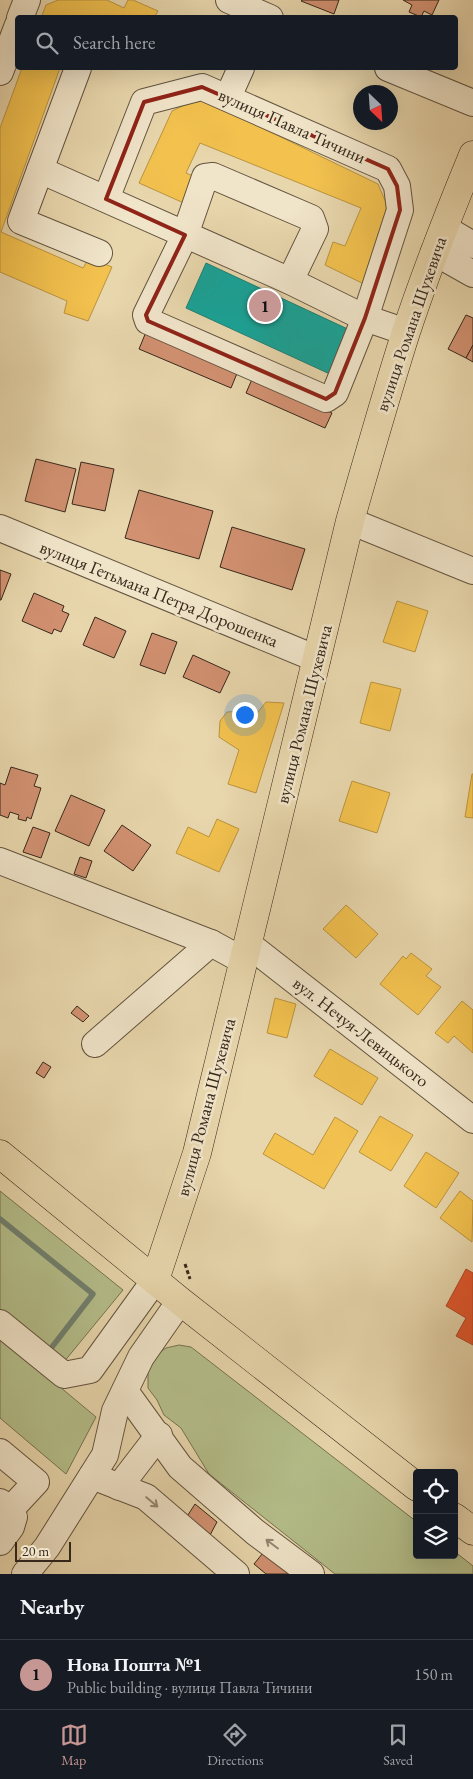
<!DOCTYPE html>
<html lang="en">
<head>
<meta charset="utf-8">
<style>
	body { margin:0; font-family:"EB Garamond",serif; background:#20242c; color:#f1f3f6 }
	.controls { position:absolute; right:15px; bottom:15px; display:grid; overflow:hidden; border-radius:5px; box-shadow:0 5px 20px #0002 }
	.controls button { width:45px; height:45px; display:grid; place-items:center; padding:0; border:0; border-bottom:1px solid #363941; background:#171b24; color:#f1f3f6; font:25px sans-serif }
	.compass { position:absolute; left:353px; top:85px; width:45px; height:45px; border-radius:50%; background:#171b24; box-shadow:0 5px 20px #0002; rotate:155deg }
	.scale { position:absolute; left:15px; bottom:12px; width:56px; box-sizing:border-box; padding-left:5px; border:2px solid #37281b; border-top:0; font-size:14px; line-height:18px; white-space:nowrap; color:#37281b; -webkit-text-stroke:4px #f0e4c9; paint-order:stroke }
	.you { position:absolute; left:244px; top:714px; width:18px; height:18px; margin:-12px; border:4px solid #fff; border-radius:50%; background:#1a73e8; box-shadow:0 0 0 8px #1a73e833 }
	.badge { display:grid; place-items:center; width:32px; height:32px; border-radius:50%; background:#c59692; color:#111; font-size:16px; font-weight:700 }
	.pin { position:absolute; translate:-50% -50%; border:2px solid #fff; box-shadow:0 1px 5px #0006 }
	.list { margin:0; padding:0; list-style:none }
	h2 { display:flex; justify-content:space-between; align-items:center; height:65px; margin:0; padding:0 20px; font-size:21px }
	h2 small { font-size:16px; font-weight:400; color:#9ea1a6 }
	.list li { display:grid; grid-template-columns:32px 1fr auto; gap:15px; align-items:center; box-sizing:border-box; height:70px; padding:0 20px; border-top:1px solid #363941 }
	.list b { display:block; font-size:19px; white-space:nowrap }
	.list p { margin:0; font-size:16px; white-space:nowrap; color:#9ea1a6 }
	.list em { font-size:16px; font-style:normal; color:#9ea1a6 }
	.icon { flex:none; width:28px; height:28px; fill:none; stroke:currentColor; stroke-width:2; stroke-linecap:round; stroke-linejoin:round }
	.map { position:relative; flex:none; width:473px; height:1574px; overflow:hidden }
	.search { position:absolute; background:#171b24; box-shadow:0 5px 20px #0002; left:15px; right:15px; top:15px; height:55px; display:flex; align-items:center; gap:12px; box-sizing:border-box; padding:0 18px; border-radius:5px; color:#9ea1a6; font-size:19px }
	.sheet { height:135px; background:#171b24 }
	nav { display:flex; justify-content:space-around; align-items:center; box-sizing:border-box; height:70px; border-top:1px solid #363941; background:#171b24; font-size:14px; color:#9ea1a6 }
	nav a { display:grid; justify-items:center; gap:2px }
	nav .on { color:#c59692 }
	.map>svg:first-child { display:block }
	.green { fill:#b4be8a; stroke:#767352 }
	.homes { fill:#f2c14e; stroke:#ba933f }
	.shops { fill:#e4572e; stroke:#b04928 }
	.public { fill:#17a398; stroke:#217e72 }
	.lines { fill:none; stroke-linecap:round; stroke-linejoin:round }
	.stream { stroke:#71806e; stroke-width:5.5 }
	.building { fill:#d29171; stroke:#37281b }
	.minor-casing { stroke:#63543f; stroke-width:28 }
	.major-casing { stroke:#37281b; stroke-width:29 }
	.highway-casing { stroke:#37281b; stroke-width:29 }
	.path { stroke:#37281b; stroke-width:3; stroke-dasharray:4 2.5; stroke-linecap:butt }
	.minor { stroke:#f0e4c9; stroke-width:26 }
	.major { stroke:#e8d6ac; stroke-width:28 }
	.highway { stroke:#e8d6ac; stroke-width:28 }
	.oneway { stroke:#948672 }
	.marked { fill:none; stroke:#8f2418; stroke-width:4; stroke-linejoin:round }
	.labels { text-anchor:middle; stroke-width:5; stroke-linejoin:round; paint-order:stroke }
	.street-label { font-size:18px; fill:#37281b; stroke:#f0e4c9 }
</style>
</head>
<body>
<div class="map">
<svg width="473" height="1574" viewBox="0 0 473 1574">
	<rect width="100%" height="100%" fill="#e8d6ac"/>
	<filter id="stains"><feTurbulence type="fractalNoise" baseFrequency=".004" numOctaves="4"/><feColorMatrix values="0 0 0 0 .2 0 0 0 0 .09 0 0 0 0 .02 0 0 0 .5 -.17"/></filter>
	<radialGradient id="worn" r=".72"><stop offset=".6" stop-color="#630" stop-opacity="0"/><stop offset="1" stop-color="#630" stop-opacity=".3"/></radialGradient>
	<g class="green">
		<path d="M0,1191L123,1290L63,1363L0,1310Z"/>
		<path d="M0,1337L96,1417L66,1474L0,1418Z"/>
		<path d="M179,1345L191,1347L417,1522V1555H454V1551L473,1566V1574H335L209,1474L181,1428L164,1415L157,1400L148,1388V1365L156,1355L166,1348Z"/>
	</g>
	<g class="homes">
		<path d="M58,0H107L124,8L128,0H133L158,11L154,18H41L46,5Z"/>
		<path d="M22,68H60L1,232L83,268L89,258L112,267L88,321L64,313L67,301L0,272V128Z"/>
		<path d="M200,98L378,184L393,219L370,287L325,265L333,242L345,246L361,208L200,143L186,173L197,178L186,204L139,183L172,111Z"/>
		<path d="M397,601L428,611L415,652L383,642Z"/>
		<path d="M371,682L401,689L390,731L360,723Z"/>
		<path d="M266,702L284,703L256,793L228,784L239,750L219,737L220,721L227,712L242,711L257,713Z"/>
		<path d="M472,774H473V818L465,817Z"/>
		<path d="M352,781L390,793L377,833L339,821Z"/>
		<path d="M217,819L239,829L219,872L176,853L188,827L209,837Z"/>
		<path d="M346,905L378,934L356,958L323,929Z"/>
		<path d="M411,953L432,969L426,976L441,987L418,1015L380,984L403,956L406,959Z"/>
		<path d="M275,998L296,1004L287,1038L267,1033Z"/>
		<path d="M462,1001L473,1010V1053L454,1036L448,1043L435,1033Z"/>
		<path d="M330,1049L378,1078L362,1105L314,1076Z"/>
		<path d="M380,1116L413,1135L391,1171L359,1152Z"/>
		<path d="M335,1117L358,1131L324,1189L263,1154L275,1133L313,1155Z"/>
		<path d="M426,1152L459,1173L436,1208L404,1186Z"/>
		<path d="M460,1191L473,1201L472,1242L440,1218Z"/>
	</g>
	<path class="shops" d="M466,1269L473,1273V1345L456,1336L466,1318L446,1306Z"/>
	<path class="public" d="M206,263L352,331L332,375L186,308Z"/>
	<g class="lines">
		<path class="stream" d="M0,1219L93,1294L52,1347"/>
	</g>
	<g class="building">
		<path d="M302,0H339L334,14L301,1Z"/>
		<path d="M403,0H439L432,15L424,11L421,17L409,12L412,5Z"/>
		<path d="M466,315L473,318V345L466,358L448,349Z"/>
		<path d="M146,332L238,371L231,388L139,349Z"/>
		<path d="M473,345V362L466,358Z"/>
		<path d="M253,377L332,413L325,428L246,393Z"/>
		<path d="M36,459L76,469L65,512L25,501Z"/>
		<path d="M81,462L114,469L105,511L72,504Z"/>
		<path d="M139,490L213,511L199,559L125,538Z"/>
		<path d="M232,527L305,549L292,590L220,567Z"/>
		<path d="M0,570L11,574L1,600H0Z"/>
		<path d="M34,593L64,606L62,611L69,614L61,632L54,629L52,634L22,621Z"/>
		<path d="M95,617L126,631L114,658L83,645Z"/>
		<path d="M152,633L177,642L165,674L140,665Z"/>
		<path d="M193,655L230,672L220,693L183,677Z"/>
		<path d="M11,767L38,775L34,786L41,788L31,819L27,817L26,821L18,819L19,815L10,812L8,818L0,815V783L5,785Z"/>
		<path d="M71,795L105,810L89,846L55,831Z"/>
		<path d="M122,825L151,845L133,871L104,851Z"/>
		<path d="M33,827L50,833L41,858L23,852Z"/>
		<path d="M80,857L92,861L86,878L74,874Z"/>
		<path d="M77,1006L89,1016L83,1022L71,1013Z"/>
		<path d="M43,1062L51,1067L44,1078L36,1073Z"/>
		<path d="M195,1504L217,1522L209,1537L186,1518Z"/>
		<path d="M267,1548L300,1574H266L254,1564Z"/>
	</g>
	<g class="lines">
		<defs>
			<g id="minor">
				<path d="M229,0L270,18"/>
				<path d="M20,18L27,0"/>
				<path d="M78,68L21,221L99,253"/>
				<path d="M388,68L473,103"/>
				<path d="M0,72L18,25"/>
				<path d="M228,97L241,68"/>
				<path d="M40,170L290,281L365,318L406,332"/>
				<path d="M106,199L144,102L202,87L388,169L397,186L400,210L365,318L335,393L326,399L148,321L146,315L185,235L205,177L213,176L311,218L315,229L290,281"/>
				<path d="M444,228L473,245"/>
				<path d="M434,252L473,274"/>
				<path d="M350,521L473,571"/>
				<path d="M0,528L317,659"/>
				<path d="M0,861L211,943L244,961"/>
				<path d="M248,944L473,1120"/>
				<path d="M95,1044L211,943"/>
				<path d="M0,1323L64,1375L90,1370L155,1280"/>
				<path d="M125,1391L180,1467L255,1532L311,1574"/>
				<path d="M0,1452L36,1482L10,1510"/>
				<path d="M92,1476L146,1497L236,1574"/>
				<path d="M119,1487L159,1435"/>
				<path d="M0,1502L10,1510L14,1517L11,1527L0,1542"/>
				<path d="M25,1574L47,1547L105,1455L115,1411L141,1357L180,1301"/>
			</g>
			<path id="major" d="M155,1280L197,1153L350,521C368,458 386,395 406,332C426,272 449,213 473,155"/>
			<g id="highway">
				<path d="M0,1154L180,1301L417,1487"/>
				<path d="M454,1517L473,1531"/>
			</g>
		</defs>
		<use href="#minor" class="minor-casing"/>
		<use href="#major" class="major-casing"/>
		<use href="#highway" class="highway-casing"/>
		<path class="path" d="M185,1264L190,1279"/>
		<use href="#minor" class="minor"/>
		<use href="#major" class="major"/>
		<use href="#highway" class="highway"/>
	</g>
	<defs><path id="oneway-shaft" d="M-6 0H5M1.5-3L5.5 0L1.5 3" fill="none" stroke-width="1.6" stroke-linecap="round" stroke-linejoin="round" transform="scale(1.25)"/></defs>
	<g class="oneway">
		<use href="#oneway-shaft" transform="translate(152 1502) rotate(40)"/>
		<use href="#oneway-shaft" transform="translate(272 1544) rotate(-143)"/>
	</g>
	<path class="marked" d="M202,87L388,169L397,186L400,210L365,318L335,393L326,399L148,321L146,315L185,235L106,199L144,102Z"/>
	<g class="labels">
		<g class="street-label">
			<text transform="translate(292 126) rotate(24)" y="6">вулиця Павла Тичини</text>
			<text transform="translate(411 324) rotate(-71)" y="6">вулиця Романа Шухевича</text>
			<text transform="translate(159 594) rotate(22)" y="6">вулиця Гетьмана Петра Дорошенка</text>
			<text transform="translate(304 714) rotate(-76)" y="6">вулиця Романа Шухевича</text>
			<text transform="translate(361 1032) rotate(38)" y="6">вул. Нечуя-Левицького</text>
			<text transform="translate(206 1107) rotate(-75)" y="6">вулиця Романа Шухевича</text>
		</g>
	</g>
	<rect width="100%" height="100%" filter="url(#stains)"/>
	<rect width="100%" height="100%" fill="url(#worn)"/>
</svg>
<div class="controls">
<button><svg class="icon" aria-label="locate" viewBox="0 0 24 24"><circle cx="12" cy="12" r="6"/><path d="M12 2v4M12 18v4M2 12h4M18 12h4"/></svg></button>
<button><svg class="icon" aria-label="layers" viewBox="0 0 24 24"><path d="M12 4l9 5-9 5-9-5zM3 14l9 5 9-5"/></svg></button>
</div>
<svg class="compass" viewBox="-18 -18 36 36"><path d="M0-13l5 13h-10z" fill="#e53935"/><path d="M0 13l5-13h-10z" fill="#9ea1a6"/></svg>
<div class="scale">20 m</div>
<div class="you"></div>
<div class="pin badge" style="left:265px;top:306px">1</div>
<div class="search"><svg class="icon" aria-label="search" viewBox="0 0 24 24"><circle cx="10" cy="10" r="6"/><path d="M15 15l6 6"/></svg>Search here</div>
</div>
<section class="sheet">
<h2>Nearby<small></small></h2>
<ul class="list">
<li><span class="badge">1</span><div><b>Нова Пошта №1</b><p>Public building · вулиця Павла Тичини</p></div><em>150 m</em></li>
</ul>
</section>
<nav>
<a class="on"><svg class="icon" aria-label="map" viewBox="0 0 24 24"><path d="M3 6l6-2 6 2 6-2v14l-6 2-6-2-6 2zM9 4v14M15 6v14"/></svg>Map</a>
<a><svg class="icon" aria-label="directions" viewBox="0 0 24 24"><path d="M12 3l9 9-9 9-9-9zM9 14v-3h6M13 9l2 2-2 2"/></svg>Directions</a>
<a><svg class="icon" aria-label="saved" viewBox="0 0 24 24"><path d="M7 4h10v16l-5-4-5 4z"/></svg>Saved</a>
</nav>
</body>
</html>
